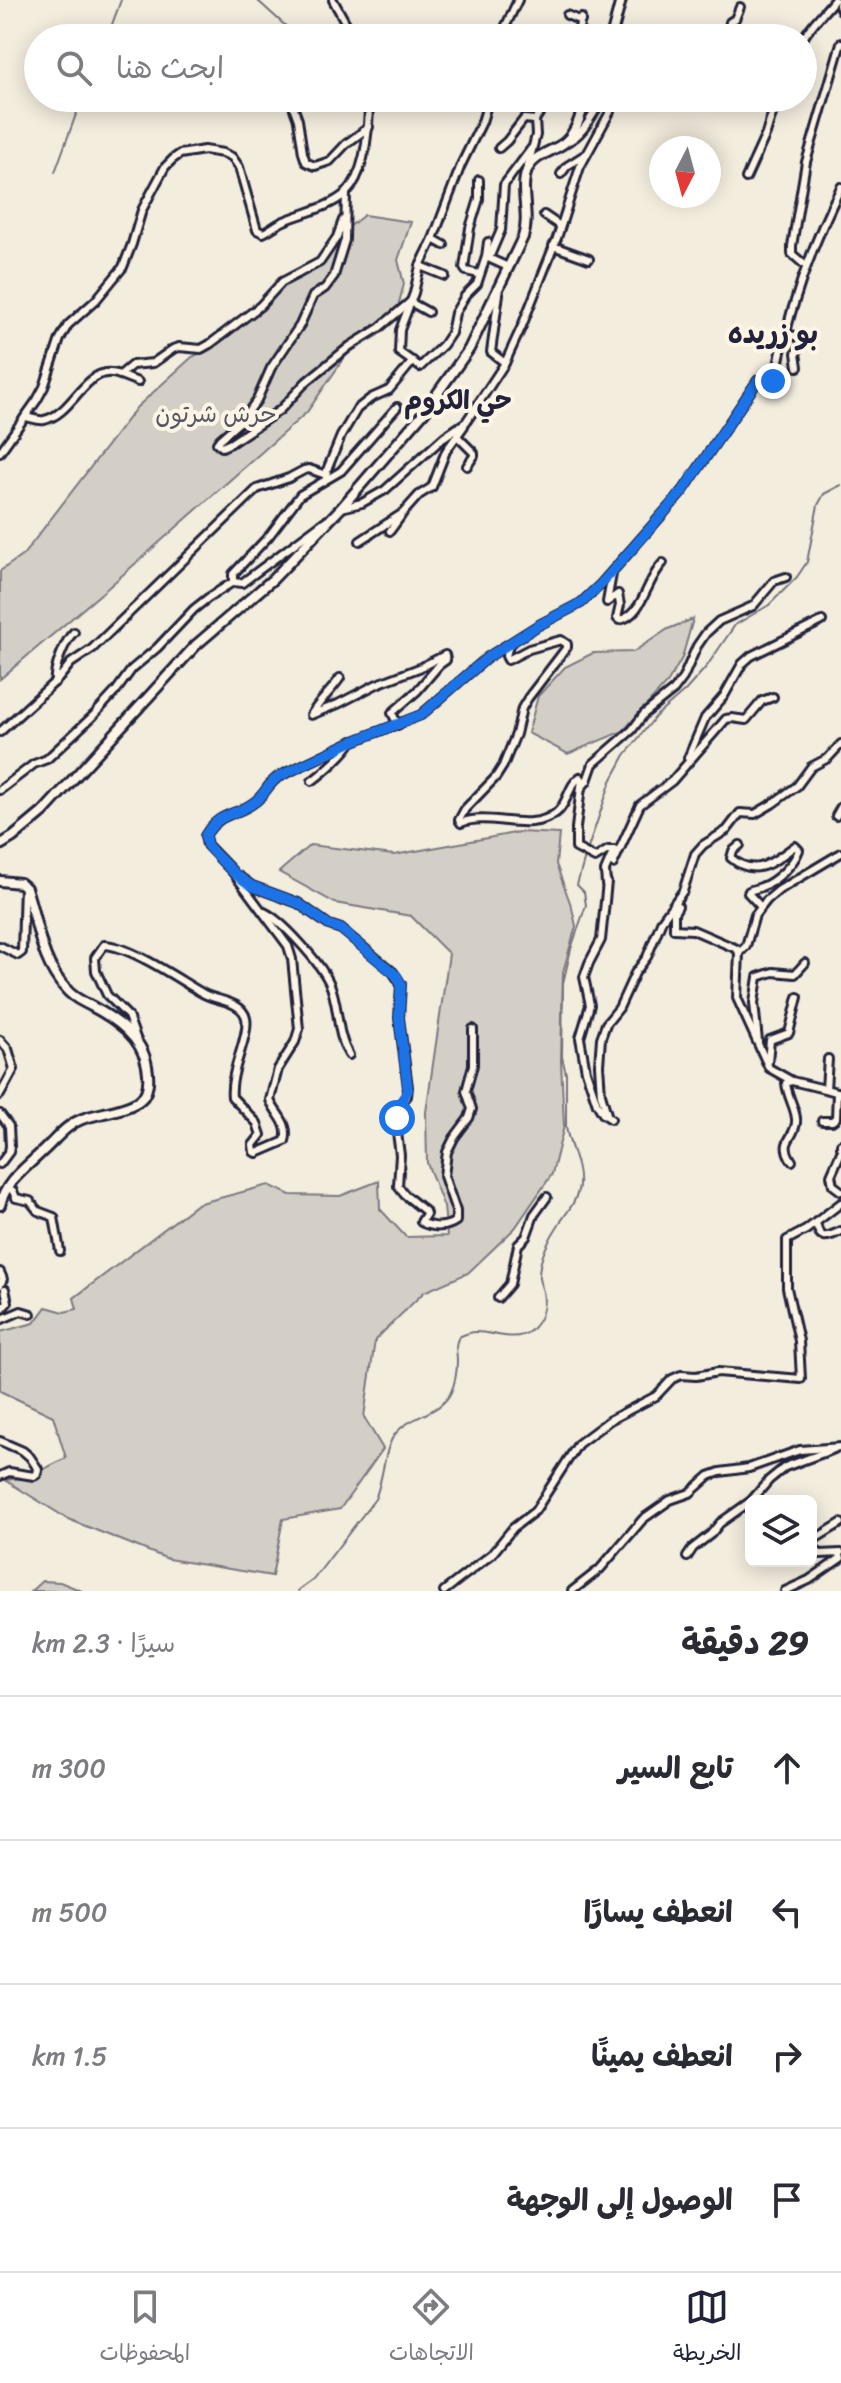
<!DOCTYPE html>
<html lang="ar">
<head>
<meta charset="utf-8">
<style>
	body { margin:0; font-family:Sriracha,"Playpen Sans Arabic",sans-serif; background:#f2f2f3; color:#2b2b33; direction:rtl }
	.controls { position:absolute; right:24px; bottom:24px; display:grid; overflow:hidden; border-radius:12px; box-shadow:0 4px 20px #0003 }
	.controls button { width:72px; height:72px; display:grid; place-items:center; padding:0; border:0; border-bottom:2px solid #e1e1e2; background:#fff; color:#2b2b33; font:40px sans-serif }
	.compass { position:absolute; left:649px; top:136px; width:72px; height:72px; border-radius:50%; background:#fff; box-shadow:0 4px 20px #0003; rotate:186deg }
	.stop { position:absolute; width:24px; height:24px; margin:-18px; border:6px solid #1a73e8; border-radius:50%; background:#fff }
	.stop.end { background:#1a73e8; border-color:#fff; box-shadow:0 2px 8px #0008 }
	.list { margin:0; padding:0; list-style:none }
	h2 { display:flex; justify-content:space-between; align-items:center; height:104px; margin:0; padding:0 32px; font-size:34px }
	h2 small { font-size:26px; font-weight:400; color:#7c7c81 }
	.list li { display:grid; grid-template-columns:52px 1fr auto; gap:24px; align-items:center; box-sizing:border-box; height:144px; padding:0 32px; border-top:2px solid #e1e1e2 }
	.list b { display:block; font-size:30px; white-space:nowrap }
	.list em { font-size:26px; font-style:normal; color:#7c7c81 }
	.icon { flex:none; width:44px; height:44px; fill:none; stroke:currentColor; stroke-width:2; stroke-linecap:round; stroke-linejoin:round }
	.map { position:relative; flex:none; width:841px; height:1591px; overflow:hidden; direction:ltr }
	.search { position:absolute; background:#fff; box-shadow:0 4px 20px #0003; left:24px; right:24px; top:24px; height:88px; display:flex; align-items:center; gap:20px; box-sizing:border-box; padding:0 28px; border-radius:44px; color:#7c7c81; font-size:30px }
	.sheet { height:680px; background:#fff }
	nav { display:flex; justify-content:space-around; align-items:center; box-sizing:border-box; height:112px; border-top:2px solid #e1e1e2; background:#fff; font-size:22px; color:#7c7c81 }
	nav a { display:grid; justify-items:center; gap:4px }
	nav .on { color:#22223b }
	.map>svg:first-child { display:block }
	.green { fill:#d4cfc6; stroke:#7b7880; stroke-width:2 }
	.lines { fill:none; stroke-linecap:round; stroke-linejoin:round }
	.stream { stroke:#75727b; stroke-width:2 }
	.minor-casing { stroke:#22223b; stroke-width:12 }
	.major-casing { stroke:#22223b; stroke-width:14 }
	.minor { stroke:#fcf5e5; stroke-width:6 }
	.major { stroke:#fcf5e5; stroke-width:8 }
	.route { stroke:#1a73e8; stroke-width:10 }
	.labels { text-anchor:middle; stroke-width:8; stroke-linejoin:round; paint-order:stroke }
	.park-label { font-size:24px; fill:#575665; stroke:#fcf5e5 }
	.neighbourhood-label { font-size:26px; font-weight:bold; fill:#22223b; stroke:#fcf5e5 }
	.quarter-label { font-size:28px; font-weight:bold; fill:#22223b; stroke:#fcf5e5 }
</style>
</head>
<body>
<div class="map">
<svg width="841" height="1591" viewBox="0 0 841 1591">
	<rect width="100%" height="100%" fill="#f3edde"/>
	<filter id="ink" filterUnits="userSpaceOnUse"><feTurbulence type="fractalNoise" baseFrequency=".0125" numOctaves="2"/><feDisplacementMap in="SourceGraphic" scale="16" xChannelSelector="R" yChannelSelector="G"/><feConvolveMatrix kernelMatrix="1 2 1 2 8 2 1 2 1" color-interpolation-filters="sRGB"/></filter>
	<g filter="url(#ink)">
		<g class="green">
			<path d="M364,215L411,222L398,260L404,284L396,314L376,337L347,354L307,412L110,586L0,679V571L23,555L137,407L192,357L211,348L260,311L280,287L302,277L326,261L343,232Z"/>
			<path d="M693,619L682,658L668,682L623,731L568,754L528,733L538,696L565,667L593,653L633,652L668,629Z"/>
			<path d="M520,832L559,834L556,864L572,908L576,926L563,972L561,1061L564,1126L552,1174L515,1228L468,1273L424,1292L375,1340L364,1417L383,1449L340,1509L283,1519L272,1576L168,1559L68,1519L5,1480L37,1476L46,1468L66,1458L53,1416L0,1391V1332L34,1323L46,1307L64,1312L77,1309L74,1298L197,1204L269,1185L290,1195L340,1196L379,1181L380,1209L406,1237L447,1236L444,1207L427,1163L426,1112L449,954L411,916L335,903L279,872L310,845L394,855Z"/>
			<path d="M42,1581L60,1582L82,1591H31Z"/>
		</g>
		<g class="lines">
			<g class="stream">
				<path d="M257,0L299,38"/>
				<path d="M107,38L121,0"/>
				<path d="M55,172L82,98"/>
				<path d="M587,851L611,781L625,755L656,716L685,691L707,666L735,625L769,605L797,577L807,562L818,505L824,494L841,485"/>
				<path d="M298,1591L313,1580L375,1499C383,1481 384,1446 396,1433C411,1415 441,1414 451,1392C455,1383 457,1371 457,1361C457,1351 454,1345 459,1337C465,1334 470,1332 476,1332C493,1332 515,1343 530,1331C541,1321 546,1307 543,1292C542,1287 538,1280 539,1275C539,1259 550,1237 559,1224C567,1212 577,1201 579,1186C581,1165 569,1147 566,1127V1074L562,1057L563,983L571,949L586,905L584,892L577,885L585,857"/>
			</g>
			<defs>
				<g id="minor">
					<path d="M333,0L354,38"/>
					<path d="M840,0L839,5L841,10"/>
					<path d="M567,15L581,21"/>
					<path d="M500,38L518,0"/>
					<path d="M577,38L581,18"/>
					<path d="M727,38L730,22L735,19L740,7"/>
					<path d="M803,39C810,25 824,13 834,0"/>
					<path d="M287,98L293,106L298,120L303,153L306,162L310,164L315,166L330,161L346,144L369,127"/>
					<path d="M684,98H687"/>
					<path d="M566,142C583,137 593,113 603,98"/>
					<path d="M499,148L507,141L524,119L535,120"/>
					<path d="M527,169L536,135L535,120L549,98"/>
					<path d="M561,174L567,166L586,154"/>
					<path d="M746,178L766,134L777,98"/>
					<path d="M479,180V199L470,228L464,268L466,271L479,274"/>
					<path d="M346,192L345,240L334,276L325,288L313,296L300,325L271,368L257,400L243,419L220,439L217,443L222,447L231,443L280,410L306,382L350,346L379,328L410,302"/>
					<path d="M544,215L560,226"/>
					<path d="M433,239L444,245"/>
					<path d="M488,242L486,257L477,284L465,296L455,313L451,333L443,345L420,367L399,352L400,330L414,293L420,266L433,239L461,165L482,122L489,98"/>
					<path d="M553,246L589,259"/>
					<path d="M486,257L508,267"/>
					<path d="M489,258L501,230L504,185L531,149"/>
					<path d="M420,266L445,276"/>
					<path d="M806,266L792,254V246L806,162L841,43"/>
					<path d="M499,294L491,352L505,363"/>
					<path d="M410,302L428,312"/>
					<path d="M785,333L804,339L796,353L798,367"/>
					<path d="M120,375L138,382"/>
					<path d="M25,417C32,418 38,421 44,420C75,414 86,361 120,375L132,365L153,363L173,349L179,347L201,349L210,344L260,306L282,282L320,262L337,237L343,220"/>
					<path d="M457,436L474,453V456L467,466"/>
					<path d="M0,452L37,400L44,387L60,339L68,325L96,300L123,267L132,244L142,210L165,167L173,159L180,154L204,150L223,153L232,157L239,167L257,230L263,233C270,230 277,224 284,221C305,212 329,208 346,193C367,172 369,125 369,98"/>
					<path d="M326,478L327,470L341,436L357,409L371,398L389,390L413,361"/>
					<path d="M341,508L362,503L385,490L444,437L466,422L505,363L522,326L557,238L580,167L610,112L609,98"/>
					<path d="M390,531L401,516"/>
					<path d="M360,541L403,513L419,495L432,487L446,451L464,426"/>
					<path d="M612,574L607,602L618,594L620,605L617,618L619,620C643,616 646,580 663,563"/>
					<path d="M233,582L242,583L325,521"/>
					<path d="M509,645L506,656L508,660L529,649L561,640L567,644V647L528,698L522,708L516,734L503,766L496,777L465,809L459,820L461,823C490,811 529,834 556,813C568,804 568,785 580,777L582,779L576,828V848L595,858L608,850H614L605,871L606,884"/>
					<path d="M340,678C332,690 317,704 311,715L338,704L377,684L419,668L445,655L446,660L439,665L417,691L392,713L398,725"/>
					<path d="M55,682C53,670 65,640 74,632"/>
					<path d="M0,732L59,678L71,663L92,649L257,489L289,478L304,470L309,469L326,475"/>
					<path d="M688,758L705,718L724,696L742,664L751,656L822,621"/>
					<path d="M312,781C323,773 347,752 352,741"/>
					<path d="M581,788L587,781L593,764L632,730L644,714L674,690L683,678L697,646L706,633L719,621L753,606L774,581L786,577"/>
					<path d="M0,790L34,764L47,759L93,716L116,691L132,669L157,648L194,609L208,598L233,582V574L269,536L300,495L341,471L397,407"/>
					<path d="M836,816L841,807"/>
					<path d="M740,845L733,851L731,858C755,878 772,863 795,846L799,850C794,864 776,882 761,887C757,889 753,889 749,891L748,893L761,907"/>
					<path d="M613,864L640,805L672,781L726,719L732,718L746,720L762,701L773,697"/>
					<path d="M238,876L252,886L298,903L329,925L341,929L393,972L401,984L399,1018L408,1087L407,1096L401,1103L397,1118V1133L400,1155L398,1186L405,1195L425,1211L426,1214L421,1222C432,1228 446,1228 456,1221V1211L444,1176L447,1152L454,1138L469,1118L472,1109L466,1091L473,1065V1029"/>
					<path d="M607,882L601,940L589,963L584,977L590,1005L580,1038L586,1071L597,1104L603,1114L611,1119"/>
					<path d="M678,906L674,913V929L693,930L737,949L739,953L737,998L769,1068L792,1081L841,1093"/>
					<path d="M264,912C283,921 320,963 329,982C340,1005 335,1032 349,1055"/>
					<path d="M0,946L18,955L22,952L24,885"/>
					<path d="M739,953L746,946L755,915L767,900L779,890L841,853"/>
					<path d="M136,1038L128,1016L107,995L96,971L95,958L104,945C131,946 179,980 204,994C217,1001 242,1001 246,1018C250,1036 229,1072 232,1097L257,1123L261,1135L253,1145L254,1152L257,1153L285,1141C290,1123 276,1115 270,1100L278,1069L295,1042L299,1029L292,959L288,946L232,871L207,845L205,836C220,810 237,817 256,801C265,794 268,784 278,777L349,743L421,715L488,657L537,626L581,603L601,584L683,491L758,380H764L768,384L775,379C788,312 810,249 841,187"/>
					<path d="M0,1040L8,1049L14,1069L0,1095"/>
					<path d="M758,1041L754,1003L758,977L773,972L795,974L805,963"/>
					<path d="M768,1062L770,1040L789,1033L798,997"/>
					<path d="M826,1089L828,1059"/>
					<path d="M0,1114L9,1126L10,1146L9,1152L0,1164"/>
					<path d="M607,1114L601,1094L599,1065L601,1038L606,1024L619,1008L635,973L647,957L662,920L683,891L695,854L703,845L727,830L740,813L755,814L772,804L797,786L811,767L828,758L841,744"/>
					<path d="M822,1121H832L836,1118L837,1092"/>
					<path d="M841,1144V1147"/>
					<path d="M841,1152L831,1175L833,1185L841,1191"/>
					<path d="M792,1161C779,1141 793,1141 796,1123C798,1112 787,1097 786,1083L792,1081"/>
					<path d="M7,1187L13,1191L16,1198L30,1201L38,1211L54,1217L60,1251"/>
					<path d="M816,1222C819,1242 827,1237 841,1231"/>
					<path d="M0,1272L3,1279L0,1285"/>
					<path d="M498,1298L510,1284L518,1245L526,1237L534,1215L547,1197"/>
					<path d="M0,1311L8,1302L5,1289"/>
					<path d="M0,1320L21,1311L31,1314"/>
					<path d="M0,1441L23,1451L30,1457L38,1469L37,1474L34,1476L9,1472L0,1476"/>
					<path d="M751,1501L769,1480L785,1467L834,1449"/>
					<path d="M841,1523L815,1539L813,1547L820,1554L841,1553"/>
					<path d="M687,1557L693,1548L711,1534L720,1523L751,1501"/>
					<path d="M444,1591L492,1554L513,1528L535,1511L578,1444L610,1420L656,1396L672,1379L681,1375L696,1376L718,1372L801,1379L799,1341L787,1288V1240L806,1230L841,1203"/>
					<path d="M572,1591L600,1569L643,1519L670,1500L690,1493L709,1476L720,1472L749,1468L800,1450L841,1447"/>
					<path d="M785,1591L809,1580L841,1558"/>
				</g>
				<g id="major">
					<path d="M611,38L621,0"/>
					<path d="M0,845L13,837L43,812L196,645L273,579L341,508L425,411L469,349L523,237C531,215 518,189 528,168C536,154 552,152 564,143C577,133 581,113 586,98"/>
					<path d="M0,881L20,883L26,888C38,923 40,961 66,989C73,998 82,1001 91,1006C116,1019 142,1037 147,1066C149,1077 150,1092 140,1100C128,1110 98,1113 82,1119C66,1125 57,1138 45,1149C27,1167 6,1180 0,1205"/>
				</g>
			</defs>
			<use href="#minor" class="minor-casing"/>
			<use href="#major" class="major-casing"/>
			<use href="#minor" class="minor"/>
			<use href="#major" class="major"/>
		</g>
	</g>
	<g class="lines" filter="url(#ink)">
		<path class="route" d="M397,1118L401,1103L408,1090L399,1018L401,984L397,976L341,929L329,925L298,903L252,886L236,875L213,852L207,845L205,836C221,809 237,817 256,801C265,794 268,784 278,777L349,743L421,715L488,657L537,626L581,603L601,584L683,491L758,380H764L768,384L773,381"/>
	</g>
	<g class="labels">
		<g class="park-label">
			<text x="216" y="422">حرش شرتون</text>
		</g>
		<g class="neighbourhood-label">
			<text x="458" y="409">حي الكروم</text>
		</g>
		<g class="quarter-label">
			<text x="773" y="343">بو زريده</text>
		</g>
	</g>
</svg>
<div class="controls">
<button><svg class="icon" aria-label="layers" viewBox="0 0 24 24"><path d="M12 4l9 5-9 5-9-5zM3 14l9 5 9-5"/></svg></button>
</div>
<svg class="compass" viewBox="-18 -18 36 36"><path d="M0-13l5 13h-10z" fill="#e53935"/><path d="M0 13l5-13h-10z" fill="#7c7c81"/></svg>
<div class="stop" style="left:397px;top:1118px"></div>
<div class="stop end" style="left:773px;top:381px"></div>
<div class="search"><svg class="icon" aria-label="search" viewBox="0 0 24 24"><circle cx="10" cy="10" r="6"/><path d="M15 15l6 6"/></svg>ابحث هنا</div>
</div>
<section class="sheet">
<h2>29 دقيقة<small>سيرًا · 2.3 km</small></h2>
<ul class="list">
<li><svg class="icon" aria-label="ahead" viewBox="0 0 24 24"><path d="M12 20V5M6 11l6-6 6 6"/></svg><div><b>تابع السير</b></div><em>300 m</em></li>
<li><svg class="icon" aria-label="left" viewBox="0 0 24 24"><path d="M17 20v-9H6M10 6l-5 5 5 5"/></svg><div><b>انعطف يسارًا</b></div><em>500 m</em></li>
<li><svg class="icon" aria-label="right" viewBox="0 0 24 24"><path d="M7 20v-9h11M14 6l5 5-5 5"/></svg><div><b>انعطف يمينًا</b></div><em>1.5 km</em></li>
<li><svg class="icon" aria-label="arrive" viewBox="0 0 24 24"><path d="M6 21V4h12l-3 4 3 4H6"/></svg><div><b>الوصول إلى الوجهة</b></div></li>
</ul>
</section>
<nav>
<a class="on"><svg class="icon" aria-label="map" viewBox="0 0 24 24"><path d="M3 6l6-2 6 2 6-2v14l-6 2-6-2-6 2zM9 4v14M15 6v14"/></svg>الخريطة</a>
<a><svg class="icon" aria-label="directions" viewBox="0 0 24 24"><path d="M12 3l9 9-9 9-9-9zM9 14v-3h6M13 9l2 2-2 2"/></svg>الاتجاهات</a>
<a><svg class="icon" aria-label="saved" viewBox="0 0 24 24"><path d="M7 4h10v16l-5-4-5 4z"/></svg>المحفوظات</a>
</nav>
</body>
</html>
